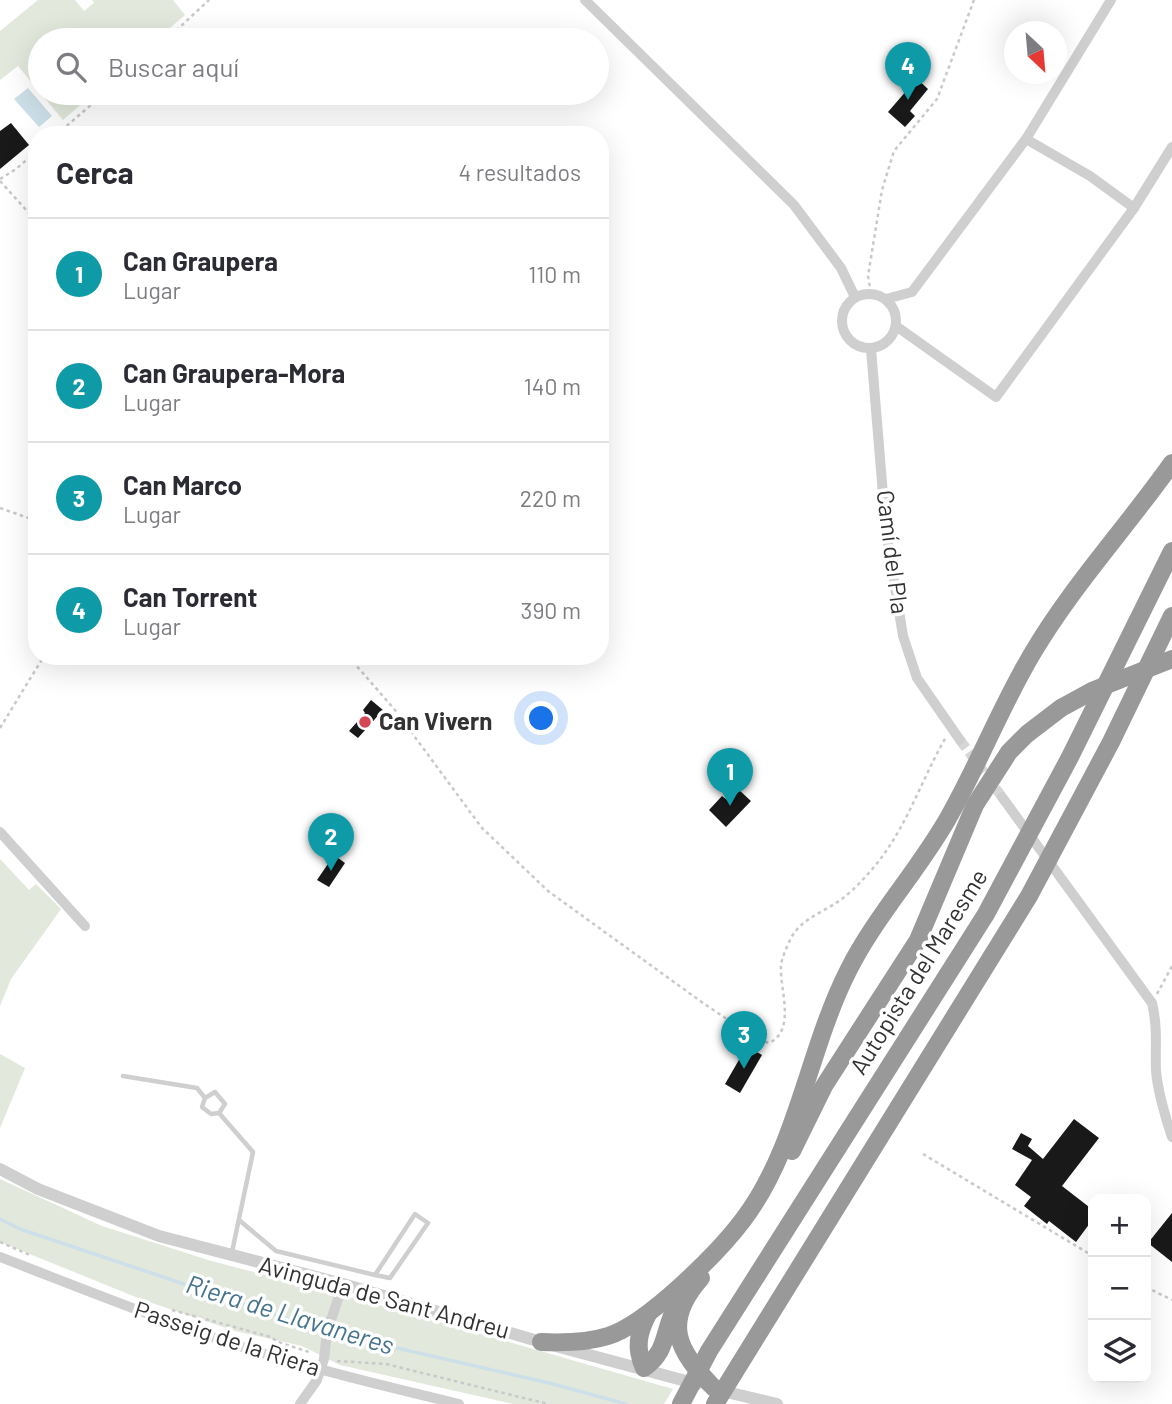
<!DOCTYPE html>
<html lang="es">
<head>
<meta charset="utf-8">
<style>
	body { margin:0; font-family:Barlow,sans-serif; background:#f7f7f7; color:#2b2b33 }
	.controls { position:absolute; right:21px; bottom:21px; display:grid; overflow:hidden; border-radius:14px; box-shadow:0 7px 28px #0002 }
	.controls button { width:63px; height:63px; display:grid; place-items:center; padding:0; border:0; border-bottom:2px solid #e1e1e2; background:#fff; color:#2b2b33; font:35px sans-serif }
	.compass { position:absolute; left:1004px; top:21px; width:63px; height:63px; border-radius:50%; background:#fff; box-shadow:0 7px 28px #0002; rotate:154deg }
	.you { position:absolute; left:542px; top:719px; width:24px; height:24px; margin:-18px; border:5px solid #fff; border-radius:50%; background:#1a73e8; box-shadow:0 0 0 10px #1a73e833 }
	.badge { display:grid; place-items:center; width:46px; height:46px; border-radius:50%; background:#0f766e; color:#fff; font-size:23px; font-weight:700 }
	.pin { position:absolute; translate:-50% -58px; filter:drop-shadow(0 2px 4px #0008) }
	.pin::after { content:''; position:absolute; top:37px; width:24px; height:21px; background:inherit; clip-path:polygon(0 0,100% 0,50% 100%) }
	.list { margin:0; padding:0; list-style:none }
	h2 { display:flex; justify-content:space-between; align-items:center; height:91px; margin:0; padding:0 28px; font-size:30px }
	h2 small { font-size:23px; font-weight:400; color:#7c7c81 }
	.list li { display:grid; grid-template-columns:46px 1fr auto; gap:21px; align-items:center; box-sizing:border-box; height:112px; padding:0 28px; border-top:2px solid #e1e1e2 }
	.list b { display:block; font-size:26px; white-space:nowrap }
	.list p { margin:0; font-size:23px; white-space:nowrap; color:#7c7c81 }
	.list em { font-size:23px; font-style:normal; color:#7c7c81 }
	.icon { flex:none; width:38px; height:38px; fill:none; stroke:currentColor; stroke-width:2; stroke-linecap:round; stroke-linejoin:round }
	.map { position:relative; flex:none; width:1172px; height:1404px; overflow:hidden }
	.search { position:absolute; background:#fff; box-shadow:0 7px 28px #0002; left:28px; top:28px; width:581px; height:77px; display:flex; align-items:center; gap:18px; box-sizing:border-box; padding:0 24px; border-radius:38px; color:#7c7c81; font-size:26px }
	.panel { position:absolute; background:#fff; box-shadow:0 7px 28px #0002; left:28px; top:126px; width:581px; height:539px; border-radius:28px }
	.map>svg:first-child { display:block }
	.green { fill:#e2e8dc }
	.water { fill:#cddfe8 }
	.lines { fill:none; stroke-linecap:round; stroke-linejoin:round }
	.stream { stroke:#cddfe8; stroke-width:3.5 }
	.building { fill:#191919 }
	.minor-tunnel { stroke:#d6d6d6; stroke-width:10; stroke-dasharray:10 5; stroke-linecap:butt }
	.path { stroke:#c9c9c9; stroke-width:2.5; stroke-dasharray:3.5 3.5; stroke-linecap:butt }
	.service { stroke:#cfcfcf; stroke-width:4.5 }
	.minor { stroke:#cfcfcf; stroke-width:10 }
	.tertiary { stroke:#cfcfcf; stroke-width:12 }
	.motorway { stroke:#999; stroke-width:18 }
	.poi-dot { fill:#d54757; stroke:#fff; stroke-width:2.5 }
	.labels { text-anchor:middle; stroke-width:7; stroke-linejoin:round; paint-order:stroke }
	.street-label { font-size:24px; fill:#323232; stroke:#fff }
	.poi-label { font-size:24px; font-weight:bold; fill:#323232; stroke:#fff; text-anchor:start }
	.water-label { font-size:26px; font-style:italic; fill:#46748d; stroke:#fff }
</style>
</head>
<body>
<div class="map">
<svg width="1172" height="1404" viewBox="0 0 1172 1404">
	<rect width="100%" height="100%" fill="#fff"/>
	<g class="green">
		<path d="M38,0H75L84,11L94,3L92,0H173L185,15L156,40H40V93H94L63,120L18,66L0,80V31Z"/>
		<path d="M0,859L29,890L36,884L61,909L11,979L0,1006Z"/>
		<path d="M0,1054L25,1068L0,1128Z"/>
		<path d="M0,1179L102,1226L208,1260L387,1307L673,1389L664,1404H513L340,1365L302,1346L235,1331L143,1300L0,1242Z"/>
	</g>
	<path class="water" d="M28,88L52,116L39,127L14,99Z"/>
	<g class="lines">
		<path class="stream" d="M0,1219L20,1229L327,1332L549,1383L626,1404"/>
	</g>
	<g class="building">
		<path d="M914,76L928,89L910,111L915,116L905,127L888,112L907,90L904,88Z"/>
		<path d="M11,123L29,145L0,169V131Z"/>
		<path d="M371,700L383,710L358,738L349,731L365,713L363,710Z"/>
		<path d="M738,789L751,801L726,827L709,810L722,796L727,800Z"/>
		<path d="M334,855L345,863L329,887L317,880Z"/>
		<path d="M747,1046L762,1055L740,1093L725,1084Z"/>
		<path d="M1074,1119L1099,1138L1062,1186L1093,1210V1219L1076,1242L1049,1221L1047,1224L1024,1206L1031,1197L1015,1185L1032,1160L1012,1149L1021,1133L1032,1139L1028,1146L1043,1159Z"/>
		<path d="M1172,1213V1262L1148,1243Z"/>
	</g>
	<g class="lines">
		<path class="minor-tunnel" d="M960,740L1002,797"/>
		<g class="path">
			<path d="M166,40L209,0"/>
			<path d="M56,135L105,93"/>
			<path d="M0,179L16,169L37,151"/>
			<path d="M0,181L37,222"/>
			<path d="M871,293L868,276L882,190L894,151L937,99L974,0"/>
			<path d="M0,508L37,521"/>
			<path d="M348,656L395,710L482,828L548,891L703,1003L755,1038L769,1043C797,1030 779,988 781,965C782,957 787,947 790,940C800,919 822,913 839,901C849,894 859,884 867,875C905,834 919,784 946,737"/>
			<path d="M0,728L44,656"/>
			<path d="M1157,994L1172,966"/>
			<path d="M923,1154L1093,1256"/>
			<path d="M0,1242L32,1256"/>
			<path d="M1146,1287L1172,1300"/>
			<path d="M172,1310L271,1337L278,1342L309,1352"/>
			<path d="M337,1361L386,1364L548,1404"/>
		</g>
		<g class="service">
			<path d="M123,1076L197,1088L205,1098"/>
			<path d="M219,1113L225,1104L215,1092L205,1098L202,1107L211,1114L219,1113L253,1152L232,1252"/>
			<path d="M239,1220L276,1251L375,1275L390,1278L428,1223L415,1214L375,1275"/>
		</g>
		<g class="minor">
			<path d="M585,0L794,205L841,268L855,297"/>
			<path d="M1026,139L1090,176L1134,208"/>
			<circle cx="869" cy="321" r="27"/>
			<path d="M886,299L912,292L1026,139L1111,0"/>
			<path d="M896,326L996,397L1134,208L1172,147"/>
			<path d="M871,349L886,531L903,636L917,678L960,740"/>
			<path d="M1002,797L1152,1003C1158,1028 1155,1046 1156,1071C1158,1094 1165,1116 1172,1137"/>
			<path d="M0,832L85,926"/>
			<path d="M0,1257C78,1287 156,1319 236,1345C310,1368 384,1386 459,1404"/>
			<path d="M300,1404L317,1380L324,1359L327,1332L343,1284"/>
		</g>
		<g class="tertiary">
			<path d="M0,1169L38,1189L159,1236L343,1284L541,1342L697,1384"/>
			<path d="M718,1390L777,1404"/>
		</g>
		<g class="motorway">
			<path d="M792,1151L824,1086L918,940L975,805L1009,752L1027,734L1061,708L1094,690L1172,659"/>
			<path d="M701,1278C662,1322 677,1351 714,1388"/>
			<path d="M648,1314C638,1333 635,1348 644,1368C666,1352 663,1337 673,1313"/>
			<path d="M541,1342C563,1343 586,1343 608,1336C647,1324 718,1253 743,1220C797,1149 808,1050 848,971C875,917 917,872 947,820C978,766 1000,708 1032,654C1072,586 1126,528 1172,463"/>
			<path d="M681,1404L709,1351L986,914L1070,757L1172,551"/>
			<path d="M715,1404L1029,896L1111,742L1172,616"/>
		</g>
	</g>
	<circle class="poi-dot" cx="365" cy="722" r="7"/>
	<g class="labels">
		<g class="street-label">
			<text transform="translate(892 552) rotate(83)" y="8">Camí del Pla</text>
			<text transform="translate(919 972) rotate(-58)" y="8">Autopista del Maresme</text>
			<text transform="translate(384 1298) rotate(15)" y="8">Avinguda de Sant Andreu</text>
			<text transform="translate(227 1339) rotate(18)" y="8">Passeig de la Riera</text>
		</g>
		<g class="poi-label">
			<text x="379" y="730">Can Vivern</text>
		</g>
		<g class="water-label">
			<text transform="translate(290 1315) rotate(17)" y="9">Riera de Llavaneres</text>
		</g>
	</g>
</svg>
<div class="controls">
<button>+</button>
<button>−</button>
<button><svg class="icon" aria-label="layers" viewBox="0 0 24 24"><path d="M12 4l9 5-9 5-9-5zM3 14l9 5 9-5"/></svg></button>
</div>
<svg class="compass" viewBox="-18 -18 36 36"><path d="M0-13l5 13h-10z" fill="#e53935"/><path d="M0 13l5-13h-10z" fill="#7c7c81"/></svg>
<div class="you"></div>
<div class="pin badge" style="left:730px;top:806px;background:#0f9aa8">1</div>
<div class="pin badge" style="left:331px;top:871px;background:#0f9aa8">2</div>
<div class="pin badge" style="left:744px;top:1069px;background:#0f9aa8">3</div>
<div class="pin badge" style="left:908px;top:100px;background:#0f9aa8">4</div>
<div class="search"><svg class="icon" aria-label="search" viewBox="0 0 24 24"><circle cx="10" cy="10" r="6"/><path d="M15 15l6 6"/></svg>Buscar aquí</div>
<section class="panel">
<h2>Cerca<small>4 resultados</small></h2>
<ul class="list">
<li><span class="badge" style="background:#0f9aa8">1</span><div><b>Can Graupera</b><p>Lugar</p></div><em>110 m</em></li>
<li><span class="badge" style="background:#0f9aa8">2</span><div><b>Can Graupera-Mora</b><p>Lugar</p></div><em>140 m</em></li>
<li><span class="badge" style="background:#0f9aa8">3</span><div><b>Can Marco</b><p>Lugar</p></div><em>220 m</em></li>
<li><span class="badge" style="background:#0f9aa8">4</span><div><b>Can Torrent</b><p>Lugar</p></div><em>390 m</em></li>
</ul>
</section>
</div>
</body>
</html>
